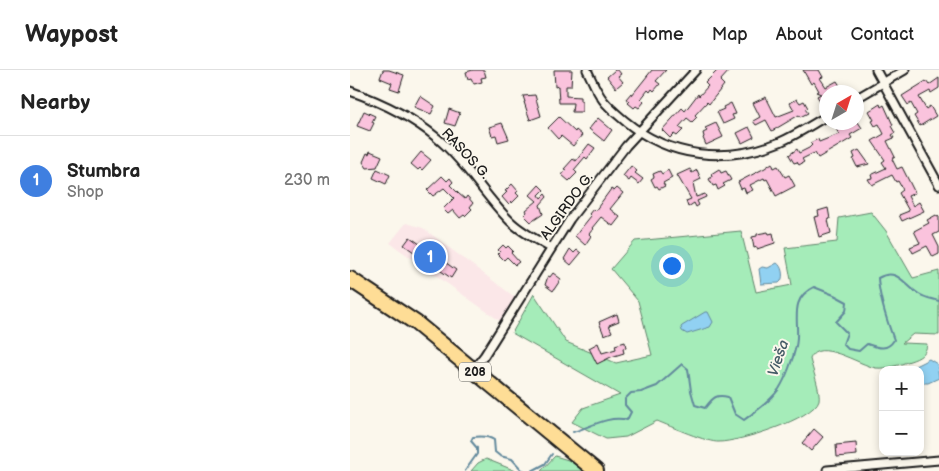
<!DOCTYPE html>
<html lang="en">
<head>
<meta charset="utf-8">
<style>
	body { margin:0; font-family:"Balsamiq Sans",sans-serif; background:#f6f6f6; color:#222 }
	.controls { position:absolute; right:15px; bottom:15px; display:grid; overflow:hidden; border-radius:10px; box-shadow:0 2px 8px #0003 }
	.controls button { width:45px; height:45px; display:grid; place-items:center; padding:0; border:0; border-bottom:1px solid #e0e0e0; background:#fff; color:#222; font:25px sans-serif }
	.compass { position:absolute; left:469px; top:15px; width:45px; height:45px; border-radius:50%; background:#fff; box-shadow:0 2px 8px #0003; rotate:39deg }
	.you { position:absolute; left:321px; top:195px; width:18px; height:18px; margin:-12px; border:4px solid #fff; border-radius:50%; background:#1a73e8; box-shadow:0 0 0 8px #1a73e833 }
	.badge { display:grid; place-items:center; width:32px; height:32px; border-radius:50%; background:#1c1c1c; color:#fff; font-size:16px; font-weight:700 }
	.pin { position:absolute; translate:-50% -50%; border:2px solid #fff; box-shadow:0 1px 5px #0006 }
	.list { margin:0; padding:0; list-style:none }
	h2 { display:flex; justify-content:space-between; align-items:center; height:65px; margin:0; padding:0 20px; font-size:21px }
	h2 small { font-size:16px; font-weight:400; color:#767676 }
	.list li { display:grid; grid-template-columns:32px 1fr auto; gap:15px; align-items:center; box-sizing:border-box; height:90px; padding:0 20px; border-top:1px solid #e0e0e0 }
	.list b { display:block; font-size:19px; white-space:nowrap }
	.list p { margin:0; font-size:16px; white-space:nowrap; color:#767676 }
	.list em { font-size:16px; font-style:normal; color:#767676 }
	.map { position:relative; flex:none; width:589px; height:401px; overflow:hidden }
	header { display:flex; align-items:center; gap:30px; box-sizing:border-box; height:70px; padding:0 25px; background:#fff; border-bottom:1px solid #e0e0e0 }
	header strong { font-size:24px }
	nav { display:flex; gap:28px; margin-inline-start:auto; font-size:18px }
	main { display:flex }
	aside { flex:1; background:#fff }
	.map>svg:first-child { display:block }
	.built { fill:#fbe7e8 }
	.green { fill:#a5ecb9; stroke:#60846a }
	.water { fill:#91d1f2; stroke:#62899c }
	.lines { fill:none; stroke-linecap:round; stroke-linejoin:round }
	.stream { stroke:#62899c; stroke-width:2 }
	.building { fill:#fac3dd; stroke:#1c1c1c }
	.street-casing { stroke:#1c1c1c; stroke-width:11 }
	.highway-casing { stroke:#1c1c1c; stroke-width:18 }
	.street { stroke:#fbf7ec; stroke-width:7 }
	.highway { stroke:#fedd96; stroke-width:14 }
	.labels { text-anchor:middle; stroke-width:4; stroke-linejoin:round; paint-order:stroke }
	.shield { fill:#fbf7ec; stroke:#5f5e5a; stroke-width:1 }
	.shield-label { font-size:12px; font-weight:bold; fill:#1c1c1c }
	.street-label { font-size:14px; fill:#1c1c1c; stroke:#fbf7ec }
	.water-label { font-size:15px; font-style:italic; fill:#455b67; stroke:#fbf7ec }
</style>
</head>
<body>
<header>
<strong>Waypost</strong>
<nav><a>Home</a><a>Map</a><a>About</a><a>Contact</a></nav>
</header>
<main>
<aside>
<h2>Nearby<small></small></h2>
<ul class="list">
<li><span class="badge" style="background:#3f7fe0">1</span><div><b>Stumbra</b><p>Shop</p></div><em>230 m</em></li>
</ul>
</aside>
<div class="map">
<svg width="589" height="401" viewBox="0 0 589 401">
	<rect width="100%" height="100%" fill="#fbf7ec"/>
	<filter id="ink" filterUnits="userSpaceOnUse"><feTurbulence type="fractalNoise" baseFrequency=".02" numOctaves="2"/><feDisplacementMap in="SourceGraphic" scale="10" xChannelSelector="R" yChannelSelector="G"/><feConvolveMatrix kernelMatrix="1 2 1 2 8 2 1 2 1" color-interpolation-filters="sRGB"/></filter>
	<g filter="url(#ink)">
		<path class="built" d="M56,153L73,158L166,228L150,251L40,173Z"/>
		<g class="green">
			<path d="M521,142L536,161L563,208L589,201V265L563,264L552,273L577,274C576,285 569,288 560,291C549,295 537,299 526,298C509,295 468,267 460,289C462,298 471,322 469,330C464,349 388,372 369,372C358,373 320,356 307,351L276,367L256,369L222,352L233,338L270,325L162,263L184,224L216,272L266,293L302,285L288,231L261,199L285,171L391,161L406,222L442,215L435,178L487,172L489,148Z"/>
			<path d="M205,386L218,390L236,401H191Z"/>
			<path d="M136,389L166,401H121L128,393Z"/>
		</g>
		<g class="water">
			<path d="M427,193C432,196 434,206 431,211L429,213L411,214L409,199L412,197L418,198Z"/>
			<path d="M355,242H358L363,252L360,257L337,264L332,261L331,257L332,256Z"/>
			<path d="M579,289L587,294L589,308L578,313H570V300H557Z"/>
		</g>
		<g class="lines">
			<g class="stream">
				<path d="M223,362C240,357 259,345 277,350L281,342L275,335V329L281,323L291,322L307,316L332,294L338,299L341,321L345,335L355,338C363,328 365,324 378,327L385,344L394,350C406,341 420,332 429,319C436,308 443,289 446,276C451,253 437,230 464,217L484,225L497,232L496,241L486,252L497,263L493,274L498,279L509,281L517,274C529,278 537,281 544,270C537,251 529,228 528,208C548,197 554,215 569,224C575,228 583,229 589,231"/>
				<path d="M115,401L127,384V378L121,371L123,367C130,366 138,366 144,370L145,382L150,386L162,389L172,400L175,401"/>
				<path d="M182,401L195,394L202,384"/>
			</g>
		</g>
		<g class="building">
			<path d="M33,0H39L54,5L49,21L40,18L42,13L30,8Z"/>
			<path d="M123,0H134L136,7L131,8L132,12L124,14L121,8L118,9L116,2Z"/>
			<path d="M204,0H222L221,16H216V26L230,27V31H232V42H222L223,33H209L208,16L205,17Z"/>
			<path d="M265,0H268L271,4L268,6L273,12L266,18L257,7Z"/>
			<path d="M302,0H316L306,11L310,14L304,21L302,19L300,22L298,20L291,29L294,32L289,38L286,36L284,38L278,33L280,31L276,29L281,23L282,25Z"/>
			<path d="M368,0H380L370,11L374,15L359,34L357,32L345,45L347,47L342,52L337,48L329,57L333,60L327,66L324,64L320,68L312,60L332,38L335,41L348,24L349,26L358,16L355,13Z"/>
			<path d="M453,0H469L473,7L470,8L476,17L487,11L492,19L487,22L486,20L481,22H476V33L475,31L472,34L467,26L471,24L466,22L469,21L464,12L461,14Z"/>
			<path d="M589,8V18L581,23L580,21L569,27L576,39L580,36L586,46L570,56L564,46L567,44L561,33L558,35L552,26L576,11L579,15Z"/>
			<path d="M185,25L191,46L180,50L174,32H175L173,26Z"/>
			<path d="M70,26L85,36L81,44L64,37Z"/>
			<path d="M416,27L426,47L444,40L440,33L447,29L450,33L454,31L458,38L455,39L458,43L450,47L449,45L422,61L416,50L406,55L403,51L410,47L403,33Z"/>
			<path d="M381,33L386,44L382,45L384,49L373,54L367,42L374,39L373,37Z"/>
			<path d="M530,34L531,37L534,35L543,55L541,56L545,63L542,65L544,68L537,71L545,87L542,89L547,99L552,97L565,123L558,126L563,136L569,132L574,141L552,151L549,145L559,141L549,123L553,120L548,111L546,112L542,105L522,115L518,109L522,108L521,105L536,98L532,92L535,90L522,71L534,64L529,54L525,56L522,51L524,50L519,41Z"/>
			<path d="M99,39L110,43L105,56L95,53Z"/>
			<path d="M14,41L25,46L22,52L24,53L20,61L7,56Z"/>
			<path d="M209,47L225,62L226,60L232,65L223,76L211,66L208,69L198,58Z"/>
			<path d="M248,48L262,60L254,71L239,59Z"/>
			<path d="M508,52L512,58L500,65L502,68L468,88L465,83L462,84L452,89L454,92L449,95L447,92L444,93L439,85L447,79L449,83L459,78L462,75L460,73L468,69L469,72L489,64L486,59L496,54L498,57Z"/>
			<path d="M152,53L159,69L148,72L146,65L142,66L139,57Z"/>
			<path d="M366,53L373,67L356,75L353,68L354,67L353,63L357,61L355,58Z"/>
			<path d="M399,57L404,67L392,73L387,63Z"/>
			<path d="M239,74L245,78L237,89L235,87L224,100L227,103L219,111L212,105L216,100L214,99L223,89L226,91Z"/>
			<path d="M509,80L519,94L507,97L503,89L505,88L503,83Z"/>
			<path d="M20,81L32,86L27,97L17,98L13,92L17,83L19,84Z"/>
			<path d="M71,82L81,90L72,100L70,98L68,100L61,94Z"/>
			<path d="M422,93L424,98L428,96L435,107L439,105L445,116L426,126L417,109L415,110L414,108L400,115L403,120L396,123L394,118L391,119L388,112L415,98Z"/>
			<path d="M281,96L287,101L285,103L293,109L289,114L281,108L279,111L273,106Z"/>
			<path d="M27,99L40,105L36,114L23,108Z"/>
			<path d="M340,99L342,103L347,100L351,109L343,113L346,127L355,124L356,127L347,131L349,135L346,137L344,133L338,137L336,131L341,129L327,105Z"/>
			<path d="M369,99L371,103L376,101L381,110L373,114L375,116L368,120L366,115L363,116L359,109L362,107L361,104Z"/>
			<path d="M318,100L322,108L313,113L315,116L309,119L307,116L305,117L301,109L304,107L303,104L310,101L312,104Z"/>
			<path d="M92,106L97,111L100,108L103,112L100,115L109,124L115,129L117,126L123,133L120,137L122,139L115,146L114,145L110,148L103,140L98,144L93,139L104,128L94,118L83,126L77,120Z"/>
			<path d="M162,114L168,121L166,123L169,126L162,133L161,131L158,134L152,127L157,122L155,121Z"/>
			<path d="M189,115L194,120L189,125L191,128L195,124L197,127L190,135L193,144L181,152L174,145L177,142L176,140L187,131L180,125Z"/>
			<path d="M267,118L273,123L260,139L270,147L263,156L251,147L242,158L243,159L239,164L241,166L235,175L225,166L241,146L239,144L243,139L245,141L261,119L264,121Z"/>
			<path d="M478,138L480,149L478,150L481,163L469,167L464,147L469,146L468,141Z"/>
			<path d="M586,145L587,147L589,146V162L583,165L589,177V184L583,187L577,176L563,183L560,177L570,173L564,161L579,153L577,150Z"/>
			<path d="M418,162L419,164L423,163L425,173L407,179V177L404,178L402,167L407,166V164Z"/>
			<path d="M60,167L106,200L101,208L54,175Z"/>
			<path d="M153,175L156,178L158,176L163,181L161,183L169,192L165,195L157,187L154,190L148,184L150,182L148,180Z"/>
			<path d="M220,179L224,183L227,180L231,183L221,195L214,189Z"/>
			<path d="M203,203L211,209L203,221L195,215L198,206L200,207Z"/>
			<path d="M267,244L269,251L259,255L262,262L254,265L249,252Z"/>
			<path d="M275,272L276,278L273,279L274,283L261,287L247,294L239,278L248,273L252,283L266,279L265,275Z"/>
			<path d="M464,359L473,367L461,381L452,373Z"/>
			<path d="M506,373L507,385L487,387L486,375Z"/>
		</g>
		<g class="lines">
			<defs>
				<g id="street">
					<path d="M237,0C242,10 246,21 253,30C259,38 268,45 275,51C320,88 376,94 430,72C446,65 461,55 477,46"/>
					<path d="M526,0L589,115"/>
					<path d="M0,21C31,32 61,46 87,68C115,91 134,125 160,151C171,162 187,170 201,178"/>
					<path d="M507,28L555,0"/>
					<path d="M123,300L134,286L220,149L276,76L346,0"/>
					<path d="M477,400L589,390"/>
				</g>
				<path id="highway" d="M0,209L66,253L246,401"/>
			</defs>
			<use href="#street" class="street-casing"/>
			<use href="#highway" class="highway-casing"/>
			<use href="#street" class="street"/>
			<use href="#highway" class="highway"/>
		</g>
	</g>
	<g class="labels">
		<rect class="shield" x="109" y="292.5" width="32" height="19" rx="4"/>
		<g class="shield-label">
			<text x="125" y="306">208</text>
		</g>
		<g class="street-label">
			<text transform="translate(116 83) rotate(47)" y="5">RASOS G.</text>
			<text transform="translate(216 136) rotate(-54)" y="5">ALGIRDO G.</text>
		</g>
		<g class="water-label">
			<text transform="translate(428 288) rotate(-71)" y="5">Vieša</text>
		</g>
	</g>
</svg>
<div class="controls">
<button>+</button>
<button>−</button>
</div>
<svg class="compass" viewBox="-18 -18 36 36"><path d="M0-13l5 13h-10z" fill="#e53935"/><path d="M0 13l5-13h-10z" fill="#767676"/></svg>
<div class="you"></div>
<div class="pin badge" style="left:80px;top:187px;background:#3f7fe0">1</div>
</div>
</main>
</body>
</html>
